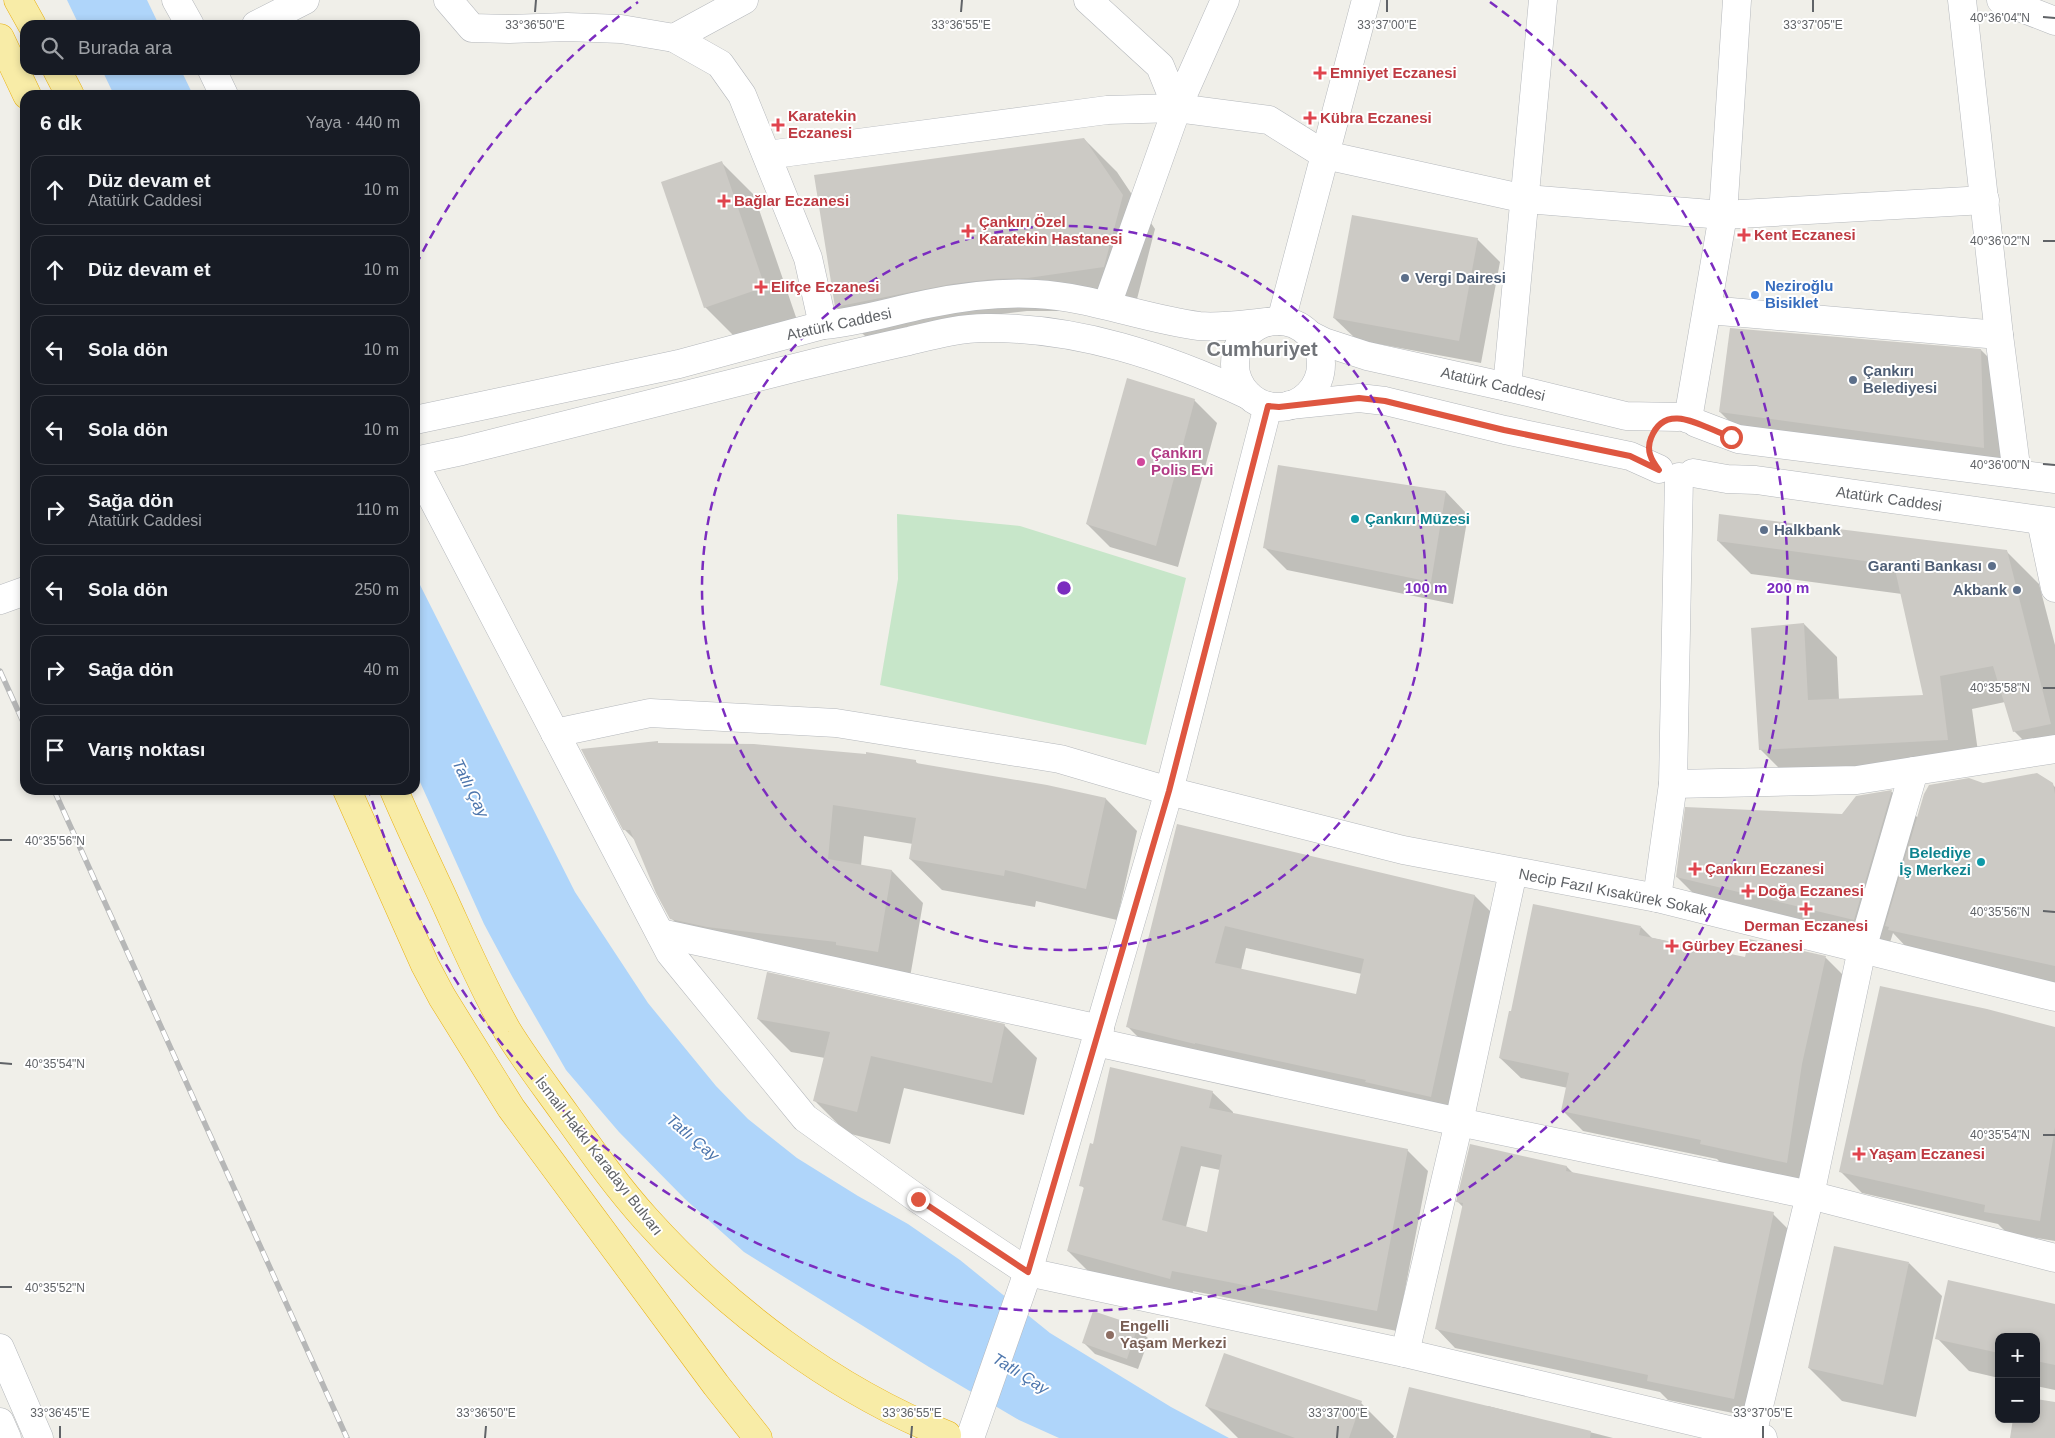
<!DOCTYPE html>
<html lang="tr">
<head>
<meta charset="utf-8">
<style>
	body { margin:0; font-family:Helvetica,sans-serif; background:#242831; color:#f1f3f6 }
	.controls { position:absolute; right:15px; bottom:15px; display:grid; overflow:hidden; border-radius:10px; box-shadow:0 2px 8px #0003 }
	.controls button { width:45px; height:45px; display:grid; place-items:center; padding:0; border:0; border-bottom:1px solid #363941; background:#171b24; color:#f1f3f6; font:25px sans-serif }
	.stop { position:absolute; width:15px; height:15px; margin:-11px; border:4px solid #de5640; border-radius:50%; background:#fff }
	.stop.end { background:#de5640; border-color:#fff; box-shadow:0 1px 5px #0008 }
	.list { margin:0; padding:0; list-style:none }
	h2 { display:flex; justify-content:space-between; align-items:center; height:65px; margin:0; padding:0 20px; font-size:21px }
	h2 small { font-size:16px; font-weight:400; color:#9ea1a6 }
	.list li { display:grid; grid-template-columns:32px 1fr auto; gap:15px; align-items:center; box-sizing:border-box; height:70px; margin:0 10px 10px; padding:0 10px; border:1px solid #363941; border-radius:15px }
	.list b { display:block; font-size:19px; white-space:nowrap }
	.list p { margin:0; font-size:16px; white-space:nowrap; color:#9ea1a6 }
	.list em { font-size:16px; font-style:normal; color:#9ea1a6 }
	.icon { flex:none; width:28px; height:28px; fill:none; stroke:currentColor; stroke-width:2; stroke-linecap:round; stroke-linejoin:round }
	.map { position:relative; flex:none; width:2055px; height:1438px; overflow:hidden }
	.search { position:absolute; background:#171b24; box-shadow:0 2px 8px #0003; left:20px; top:20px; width:400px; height:55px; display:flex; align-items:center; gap:12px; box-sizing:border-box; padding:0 18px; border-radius:15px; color:#9ea1a6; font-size:19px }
	.panel { position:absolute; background:#171b24; box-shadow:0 2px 8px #0003; left:20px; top:90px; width:400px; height:705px; border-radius:15px }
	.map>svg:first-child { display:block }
	.green { fill:#c7e6c9 }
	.water { fill:#afd5fa }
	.shadow { fill:#0003; fill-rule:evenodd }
	.building { fill:#cccac5; fill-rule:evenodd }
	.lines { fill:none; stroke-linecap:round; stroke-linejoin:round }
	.minor-casing { stroke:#b5b8bc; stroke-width:29 }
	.secondary-casing { stroke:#b4b7bb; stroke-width:29 }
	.trunk-casing { stroke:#e9b110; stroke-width:29 }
	.minor { stroke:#fff; stroke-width:28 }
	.secondary { stroke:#fff; stroke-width:28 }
	.trunk { stroke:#f8eca7; stroke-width:28 }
	.rail-casing { stroke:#b6b7b7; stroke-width:5.5 }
	.rail { stroke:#fff; stroke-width:4; stroke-dasharray:11; stroke-linecap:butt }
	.route { stroke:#de5640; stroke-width:6 }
	.ticks { fill:none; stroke:#606367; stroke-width:2 }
	.ring { fill:none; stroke:#7b2cbf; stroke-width:2.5; stroke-dasharray:9 6 }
	.health-dot { fill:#e0444e; stroke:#fff; stroke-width:2 }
	.service-dot { fill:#5c6f8a; stroke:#fff; stroke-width:2 }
	.shop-dot { fill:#3f7fe0; stroke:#fff; stroke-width:2 }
	.hotel-dot { fill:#d1479c; stroke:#fff; stroke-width:2 }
	.culture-dot { fill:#0f9aa8; stroke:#fff; stroke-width:2 }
	.education-dot { fill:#8d6e63; stroke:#fff; stroke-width:2 }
	.labels { text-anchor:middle; stroke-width:4; stroke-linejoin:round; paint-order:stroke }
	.health-label { font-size:15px; font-weight:bold; fill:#be3a42; stroke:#fff; text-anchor:start }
	.service-label { font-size:15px; font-weight:bold; fill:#4e5e75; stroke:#fff; text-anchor:start }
	.shop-label { font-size:15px; font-weight:bold; fill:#366cbe; stroke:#fff; text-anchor:start }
	.street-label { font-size:15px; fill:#606367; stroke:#fff }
	.hotel-label { font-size:15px; font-weight:bold; fill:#b23c85; stroke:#fff; text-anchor:start }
	.culture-label { font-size:15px; font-weight:bold; fill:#0d838f; stroke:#fff; text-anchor:start }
	.education-label { font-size:15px; font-weight:bold; fill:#785e54; stroke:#fff; text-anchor:start }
	.water-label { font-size:16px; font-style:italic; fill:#4c75ac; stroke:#fff }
	.district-label { font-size:20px; font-weight:bold; fill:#717479; stroke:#fff }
	.ticks-label { font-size:12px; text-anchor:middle; fill:#606367; stroke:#fff; stroke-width:4; stroke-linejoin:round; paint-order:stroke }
	.centre { fill:#7b2cbf; stroke:#fff; stroke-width:2.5 }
	.ring-label { font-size:15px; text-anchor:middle; font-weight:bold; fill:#7b2cbf; stroke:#fff; stroke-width:4; stroke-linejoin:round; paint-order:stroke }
</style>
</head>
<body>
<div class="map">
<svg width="2055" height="1438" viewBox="0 0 2055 1438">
	<rect width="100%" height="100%" fill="#f0efe9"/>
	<path class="green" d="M897,514L1020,526L1186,578L1146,745L880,685L898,579Z"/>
	<g class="water">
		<path d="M67,0H147L159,25H79Z"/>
		<path d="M102,70H181L193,95H114Z"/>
		<path d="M415,575L575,892L648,1003L716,1086L748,1119L797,1158L858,1196L908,1224L960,1260L1050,1333L1171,1407L1229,1438H1059L1019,1420L929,1367L744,1252L685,1199L619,1132L566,1070L513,978L484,924L415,771Z"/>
	</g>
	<g class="shadow">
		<path d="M1084,139L1117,172L1155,229L1137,299L1061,311H1027L985,316L869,340L836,307Z"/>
		<path d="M721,162L754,195L797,320L738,340L705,307Z"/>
		<path d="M1477,239L1500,262L1481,363L1357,340L1334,318Z"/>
		<path d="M1981,350L2004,373L2006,470L1743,435L1720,412Z"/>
		<path d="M1194,400L1217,423L1178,567L1110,547L1087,524Z"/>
		<path d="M1446,492L1468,515L1453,604L1287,570L1264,547Z"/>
		<path d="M1718,541L2006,551L2039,584L2055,645V763L2047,764L2014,731L2005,702L1972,709L1981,773L1793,782L1760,749L1804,624L1837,657L1839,700L1924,696L1902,594L1751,574Z"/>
		<path d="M659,744L915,761L919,765L1106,799L1137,831L1117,920L1036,901L1035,907L942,890L910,859L913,844L864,836L861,866L892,871L923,903L909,983L703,950L671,918L636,841L624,829Z"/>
		<path d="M2052,784L2055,787V983L1912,953L1893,933L1887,952L1710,910L1677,877L1842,815L1857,797L1892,792L1918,818Z"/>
		<path d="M1178,825L1475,896L1497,918L1453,1118L1149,1048L1127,1026ZM1246,948L1362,974L1357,995L1241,970Z"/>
		<path d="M1641,927L1652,938L1746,958L1750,941L1826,958L1846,978L1807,1182L1722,1164L1717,1159L1583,1131L1563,1111L1568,1088L1521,1078L1500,1058Z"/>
		<path d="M758,1019L1004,1025L1037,1058L1024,1115L904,1088L890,1144L847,1133L814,1100L825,1058L791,1052Z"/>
		<path d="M2055,1028V1241L2007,1233L1998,1224L1862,1193L1841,1172Z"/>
		<path d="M1212,1092L1233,1112V1114L1407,1150L1428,1171L1397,1331L1193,1291L1191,1299L1089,1272L1068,1251L1085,1189L1081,1185ZM1201,1166L1220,1170L1208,1233L1186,1227Z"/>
		<path d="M1471,1146L1567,1167L1573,1173L1773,1214L1792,1233L1753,1417L1668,1400L1660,1392L1455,1348L1436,1328L1463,1207L1458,1202Z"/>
		<path d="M1909,1263L1942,1296L1916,1417L1842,1401L1809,1368Z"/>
		<path d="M2055,1305V1390L2036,1386V1337H1999V1378L1969,1371L1937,1338Z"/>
		<path d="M1094,1313L1137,1328L1149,1339L1138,1369L1095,1354L1084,1343Z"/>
		<path d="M1361,1403L1394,1436L1393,1438H1238L1206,1406Z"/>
		<path d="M1488,1406L1613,1438H1397Z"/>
	</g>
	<g class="building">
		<path d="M1084,138L1123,195L1104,267L1028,278L993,279L951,284L835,307L814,175Z"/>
		<path d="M722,161L765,287L704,308L661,182Z"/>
		<path d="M1352,215L1478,238L1459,341L1333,318Z"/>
		<path d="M1730,328L1981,349L1984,448L1719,412Z"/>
		<path d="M1127,378L1195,399L1156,546L1086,524Z"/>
		<path d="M1278,465L1446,491L1431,582L1263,548Z"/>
		<path d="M1719,514L2007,550L2051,724L2013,732L1993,666L1940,676L1948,740L1759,750L1751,628L1804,623L1808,700L1923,695L1894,565L1717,541Z"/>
		<path d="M658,741V743L754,744L866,754V752L916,760V763L1047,785L1106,798L1086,889L1005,870L1004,876L909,859L916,818L833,805L828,859L892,870L878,952L836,945V942L707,927L670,919L656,893L630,830H623L581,749Z"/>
		<path d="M2037,773L2053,783L2055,794V966L1888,930L1889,927L1885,926L1924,794L1929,785L1969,778L1983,783Z"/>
		<path d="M1892,790L1854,920L1676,877L1685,807L1842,814L1856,796Z"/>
		<path d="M1177,824L1475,895L1431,1097L1365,1082L1366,1080L1195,1043V1044L1126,1027ZM1225,926L1364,959L1356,994L1215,963Z"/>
		<path d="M1533,904L1641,926L1639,935L1745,957L1749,939L1826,956L1802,1064L1787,1163L1700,1144L1701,1140L1561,1111L1569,1073L1499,1058L1509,1011H1511Z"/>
		<path d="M767,972L1005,1024L992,1083L871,1056L857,1112L813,1101L830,1032L757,1019Z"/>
		<path d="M1880,986L1987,1009L2055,1027V1127L2040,1221L1984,1212L1985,1205L1839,1172Z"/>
		<path d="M1110,1067L1213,1091L1209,1108L1408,1149L1377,1311L1172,1271L1170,1279L1067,1251L1084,1187L1079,1186L1090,1143L1093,1144ZM1181,1146L1222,1155L1207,1232L1162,1220Z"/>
		<path d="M1470,1144L1567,1166L1566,1171L1774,1212L1734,1399L1647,1381L1648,1375L1435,1329L1463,1203L1456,1202Z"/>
		<path d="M1834,1246L1909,1262L1883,1385L1808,1368Z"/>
		<path d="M1948,1280L2055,1304V1365L2036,1361V1337H1999V1353L1935,1339Z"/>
		<path d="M1093,1311L1138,1326L1127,1359L1082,1343Z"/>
		<path d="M1224,1353L1362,1401L1349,1438H1295L1205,1406Z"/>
		<path d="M1409,1387L1591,1431L1590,1438H1396Z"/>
		<path d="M2036,1399L2055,1402V1438H2010L2013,1419H2036Z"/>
	</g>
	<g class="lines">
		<defs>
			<g id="minor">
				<path d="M176,0L190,25"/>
				<path d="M448,0L472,28L509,29L567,27L621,29L674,38L720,64L742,95L808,258L823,325"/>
				<path d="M1088,0L1160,66L1177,108L1225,0"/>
				<path d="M1962,0L1999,335L2017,474"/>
				<path d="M2001,0L2055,21"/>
				<path d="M256,25L305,0"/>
				<path d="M674,38L744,0"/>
				<path d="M212,70L224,95"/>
				<path d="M767,155L1107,110L1177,108L1269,120L1325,155L1526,199L1723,215L1985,200"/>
				<path d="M1107,305L1177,108"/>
				<path d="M1708,310L1999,335"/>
				<path d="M1281,321L1366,0"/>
				<path d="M1507,387L1543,0"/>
				<path d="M1688,419L1723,215L1737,0"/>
				<path d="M415,465L670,953L805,1118L918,1199L1028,1272L1405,1353L1763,1438"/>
				<path d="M2041,521L2055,588"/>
				<path d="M0,600L25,591"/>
				<path d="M555,733L650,713L836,723L1060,759L1169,791L1403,850L1657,898L2055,997"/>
				<path d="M1673,784L1857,780L2055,749"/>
				<path d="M1657,898L1673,784L1679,477"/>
				<path d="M660,933L1100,1029"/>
				<path d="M1096,1042L1459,1122L1810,1195L2055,1258"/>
				<path d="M0,1348L39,1438"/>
				<path d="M1405,1353L1459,1122L1513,872"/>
				<path d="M0,1422L7,1438"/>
				<path d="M1752,1435L1810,1195L1862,949L1914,771"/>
				<path d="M970,1438L1028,1272L1169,791L1268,406"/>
			</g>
			<g id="secondary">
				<circle cx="1278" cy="364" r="43"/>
				<path d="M1310,335L1324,342L1367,356L1507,387L1626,416L1678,417"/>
				<path d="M1290,405L1359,398L1385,401L1505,430L1630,456L1659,469"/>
				<path d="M415,420L679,364L823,325C858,322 892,311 927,304C961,297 1000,292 1036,294C1092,297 1144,319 1199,326C1222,328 1245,324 1267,322"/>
				<path d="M1696,423L1738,439L2055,479"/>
				<path d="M415,461L462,451C574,423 686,395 798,367C835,358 872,349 909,341C934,335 960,328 986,328C1078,327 1166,357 1248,395"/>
				<path d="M1693,473L1727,479L1756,480L2055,522"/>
			</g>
			<g id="trunk">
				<path d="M18,0L32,25"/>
				<path d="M0,38L27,95"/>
				<path d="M57,70L70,95"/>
				<path d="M347,790L425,965L442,997L511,1108L716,1385L758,1438"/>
				<path d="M394,790C410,828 428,865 445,902C465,946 484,990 508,1032C526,1061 546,1087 566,1115C591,1150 617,1187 646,1219C727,1309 834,1390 947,1435"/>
			</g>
		</defs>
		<use href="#minor" class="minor-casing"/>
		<use href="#secondary" class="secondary-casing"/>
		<use href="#trunk" class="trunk-casing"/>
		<use href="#minor" class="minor"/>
		<use href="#secondary" class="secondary"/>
		<use href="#trunk" class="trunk"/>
		<defs>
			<g id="rail">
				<path d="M0,671L25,726"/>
				<path d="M54,790L347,1438"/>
			</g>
		</defs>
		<use href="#rail" class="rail-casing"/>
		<use href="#rail" class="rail"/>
	</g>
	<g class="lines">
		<path class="route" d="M918,1199L1028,1272L1169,791L1268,406L1279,407L1359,398L1385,401L1504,430L1630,456L1659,470C1651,460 1646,450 1651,438C1666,399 1705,429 1731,437"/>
	</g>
	<path class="ticks" d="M535,12L536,0M961,12L962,0M1387,12V0M1813,12V0M2043,17L2055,18M2043,241H2055M2043,464L2055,465M2043,688H2055M0,840H12M2043,911L2055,912M0,1063L12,1064M2043,1135H2055M0,1287H12M60,1438V1426M485,1438L486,1426M911,1438L912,1426M1337,1438L1338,1426M1763,1438V1426"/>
	<g class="ring">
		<circle cx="1064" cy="588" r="362"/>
		<path d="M416 265A724 724 0 0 1 638 2M1490 2A724 724 0 1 1 370 794"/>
	</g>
	<g class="health-dot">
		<path d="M1317.5 65.5h5v5h5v5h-5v5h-5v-5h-5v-5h5z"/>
		<path d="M1307.5 110.5h5v5h5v5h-5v5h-5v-5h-5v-5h5z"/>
		<path d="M775.5 117.5h5v5h5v5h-5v5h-5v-5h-5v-5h5z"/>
		<path d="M721.5 193.5h5v5h5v5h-5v5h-5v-5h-5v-5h5z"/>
		<path d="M965.5 223.5h5v5h5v5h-5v5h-5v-5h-5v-5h5z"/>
		<path d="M1741.5 227.5h5v5h5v5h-5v5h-5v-5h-5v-5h5z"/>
		<path d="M758.5 279.5h5v5h5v5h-5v5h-5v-5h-5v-5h5z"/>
		<path d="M1692.5 861.5h5v5h5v5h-5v5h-5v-5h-5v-5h5z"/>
		<path d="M1745.5 883.5h5v5h5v5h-5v5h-5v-5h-5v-5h5z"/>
		<path d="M1803.5 901.5h5v5h5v5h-5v5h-5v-5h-5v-5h5z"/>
		<path d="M1669.5 938.5h5v5h5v5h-5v5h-5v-5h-5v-5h5z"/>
		<path d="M1856.5 1146.5h5v5h5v5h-5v5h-5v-5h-5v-5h5z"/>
	</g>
	<g class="service-dot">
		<circle cx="1405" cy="278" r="5"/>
		<circle cx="1853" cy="380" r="5"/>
		<circle cx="1764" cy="530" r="5"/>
		<circle cx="1992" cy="566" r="5"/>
		<circle cx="2017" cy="590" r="5"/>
	</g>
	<circle class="shop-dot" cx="1755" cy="295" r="5"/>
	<circle class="hotel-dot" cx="1141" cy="462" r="5"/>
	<g class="culture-dot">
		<circle cx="1355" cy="519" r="5"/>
		<circle cx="1981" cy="862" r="5"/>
	</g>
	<circle class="education-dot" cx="1110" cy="1335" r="5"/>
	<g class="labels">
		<g class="health-label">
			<text x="1330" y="78">Emniyet Eczanesi</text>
			<text x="788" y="121">Karatekin<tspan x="788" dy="17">Eczanesi</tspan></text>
			<text x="1320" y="123">Kübra Eczanesi</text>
			<text x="734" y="206">Bağlar Eczanesi</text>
			<text x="979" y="227">Çankırı Özel<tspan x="979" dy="17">Karatekin Hastanesi</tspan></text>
			<text x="1754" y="240">Kent Eczanesi</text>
			<text x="771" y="292">Elifçe Eczanesi</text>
			<text x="1705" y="874">Çankırı Eczanesi</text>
			<text x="1758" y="896">Doğa Eczanesi</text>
			<text x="1806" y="931" text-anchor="middle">Derman Eczanesi</text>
			<text x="1682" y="951">Gürbey Eczanesi</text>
			<text x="1869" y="1159">Yaşam Eczanesi</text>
		</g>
		<g class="service-label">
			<text x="1415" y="283">Vergi Dairesi</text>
			<text x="1863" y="376">Çankırı<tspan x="1863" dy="17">Belediyesi</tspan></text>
			<text x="1774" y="535">Halkbank</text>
			<text x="1982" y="571" text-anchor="end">Garanti Bankası</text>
			<text x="2007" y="595" text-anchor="end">Akbank</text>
		</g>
		<g class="shop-label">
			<text x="1765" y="291">Neziroğlu<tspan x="1765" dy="17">Bisiklet</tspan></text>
		</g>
		<g class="street-label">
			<text transform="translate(839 324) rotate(-12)" y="5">Atatürk Caddesi</text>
			<text transform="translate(1493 384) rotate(13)" y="5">Atatürk Caddesi</text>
			<text transform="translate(1889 499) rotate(8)" y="5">Atatürk Caddesi</text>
			<text transform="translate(1613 892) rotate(11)" y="5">Necip Fazıl Kısakürek Sokak</text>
			<text transform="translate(599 1156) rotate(52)" y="5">İsmail Hakkı Karadayı Bulvarı</text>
		</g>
		<g class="hotel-label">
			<text x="1151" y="458">Çankırı<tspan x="1151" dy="17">Polis Evi</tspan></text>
		</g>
		<g class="culture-label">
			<text x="1365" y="524">Çankırı Müzesi</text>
			<text x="1971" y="858" text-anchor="end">Belediye<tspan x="1971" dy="17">İş Merkezi</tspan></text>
		</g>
		<g class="education-label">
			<text x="1120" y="1331">Engelli<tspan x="1120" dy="17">Yaşam Merkezi</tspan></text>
		</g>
		<g class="water-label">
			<text transform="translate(471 788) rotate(64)" y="6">Tatlı Çay</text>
			<text transform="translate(693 1137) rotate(40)" y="6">Tatlı Çay</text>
			<text transform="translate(1021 1373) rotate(32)" y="6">Tatlı Çay</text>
		</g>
		<g class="district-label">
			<text x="1262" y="356">Cumhuriyet</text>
		</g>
	</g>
	<g class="ticks-label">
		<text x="2000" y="22">40°36'04"N</text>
		<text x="535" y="29">33°36'50"E</text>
		<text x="961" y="29">33°36'55"E</text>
		<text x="1387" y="29">33°37'00"E</text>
		<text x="1813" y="29">33°37'05"E</text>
		<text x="2000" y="245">40°36'02"N</text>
		<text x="2000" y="469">40°36'00"N</text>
		<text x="2000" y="692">40°35'58"N</text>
		<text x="55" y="845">40°35'56"N</text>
		<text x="2000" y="916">40°35'56"N</text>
		<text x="55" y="1068">40°35'54"N</text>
		<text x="2000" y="1139">40°35'54"N</text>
		<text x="55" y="1292">40°35'52"N</text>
		<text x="60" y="1417">33°36'45"E</text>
		<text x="486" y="1417">33°36'50"E</text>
		<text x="912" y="1417">33°36'55"E</text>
		<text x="1338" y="1417">33°37'00"E</text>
		<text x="1763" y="1417">33°37'05"E</text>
	</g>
	<circle cx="1064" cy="588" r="8" class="centre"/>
	<g class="ring-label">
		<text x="1426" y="593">100 m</text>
		<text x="1788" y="593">200 m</text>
	</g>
</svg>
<div class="controls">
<button>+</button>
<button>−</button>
</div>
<div class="stop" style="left:1731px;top:437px"></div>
<div class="stop end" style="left:918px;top:1199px"></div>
<div class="search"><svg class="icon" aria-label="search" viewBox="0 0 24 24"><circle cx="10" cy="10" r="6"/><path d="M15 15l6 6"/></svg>Burada ara</div>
<section class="panel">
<h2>6 dk<small>Yaya · 440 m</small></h2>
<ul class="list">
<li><svg class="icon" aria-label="ahead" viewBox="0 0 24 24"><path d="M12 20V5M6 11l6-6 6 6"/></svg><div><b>Düz devam et</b><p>Atatürk Caddesi</p></div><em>10 m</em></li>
<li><svg class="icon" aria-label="ahead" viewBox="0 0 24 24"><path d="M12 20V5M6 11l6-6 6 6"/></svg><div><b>Düz devam et</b></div><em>10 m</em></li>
<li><svg class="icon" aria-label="left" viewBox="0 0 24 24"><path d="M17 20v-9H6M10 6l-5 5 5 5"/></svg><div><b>Sola dön</b></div><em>10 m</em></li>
<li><svg class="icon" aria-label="left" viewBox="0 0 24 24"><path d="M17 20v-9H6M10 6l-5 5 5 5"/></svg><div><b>Sola dön</b></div><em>10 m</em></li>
<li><svg class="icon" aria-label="right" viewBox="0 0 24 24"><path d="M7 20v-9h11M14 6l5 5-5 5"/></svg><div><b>Sağa dön</b><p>Atatürk Caddesi</p></div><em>110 m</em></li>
<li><svg class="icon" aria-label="left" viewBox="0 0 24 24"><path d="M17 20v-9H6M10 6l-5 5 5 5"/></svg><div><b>Sola dön</b></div><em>250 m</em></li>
<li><svg class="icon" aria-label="right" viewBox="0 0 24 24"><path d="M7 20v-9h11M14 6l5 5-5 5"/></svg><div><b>Sağa dön</b></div><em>40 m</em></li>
<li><svg class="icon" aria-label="arrive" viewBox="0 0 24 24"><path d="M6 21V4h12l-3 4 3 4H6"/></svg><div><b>Varış noktası</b></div></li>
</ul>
</section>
</div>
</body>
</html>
